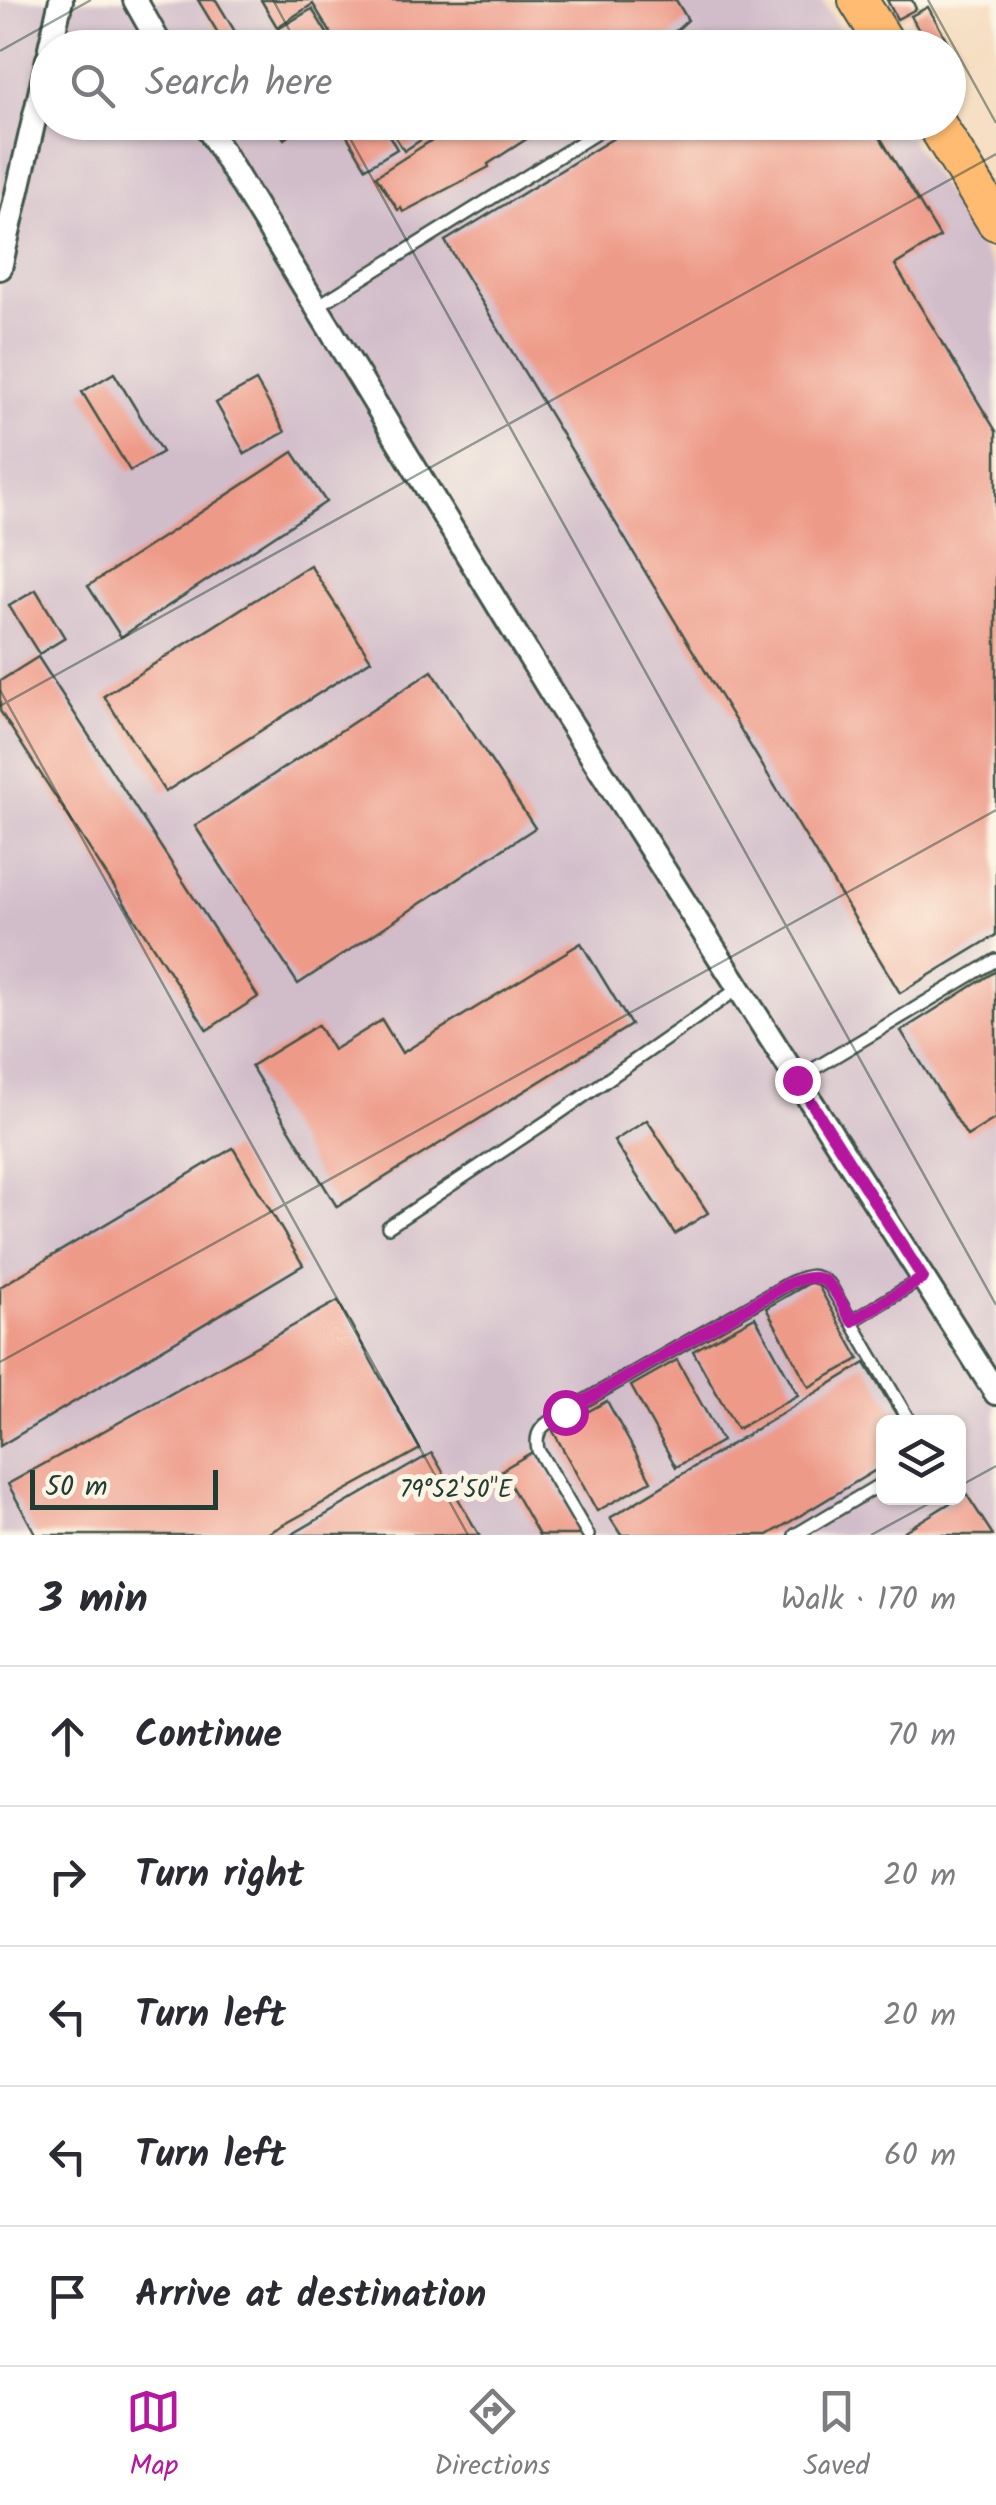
<!DOCTYPE html>
<html lang="en">
<head>
<meta charset="utf-8">
<style>
	body { margin:0; font-family:Kalam,sans-serif; background:#f2f2f3; color:#2b2b33 }
	.controls { position:absolute; right:30px; bottom:30px; display:grid; overflow:hidden; border-radius:15px; box-shadow:0 2px 8px #0004 }
	.controls button { width:90px; height:90px; display:grid; place-items:center; padding:0; border:0; border-bottom:2px solid #e1e1e2; background:#fff; color:#2b2b33; font:50px sans-serif }
	.scale { position:absolute; left:30px; bottom:25px; width:188px; box-sizing:border-box; padding-left:10px; border:5px solid #1f3d34; border-top:0; font-size:28px; line-height:35px; white-space:nowrap; color:#1f3d34; -webkit-text-stroke:8px #fcf5e5; paint-order:stroke }
	.stop { position:absolute; width:30px; height:30px; margin:-22px; border:8px solid #b5179e; border-radius:50%; background:#fff }
	.stop.end { background:#b5179e; border-color:#fff; box-shadow:0 2px 10px #0008 }
	.list { margin:0; padding:0; list-style:none }
	h2 { display:flex; justify-content:space-between; align-items:center; height:130px; margin:0; padding:0 40px; font-size:42px }
	h2 small { font-size:32px; font-weight:400; color:#7c7c81 }
	.list li { display:grid; grid-template-columns:65px 1fr auto; gap:30px; align-items:center; box-sizing:border-box; height:140px; padding:0 40px; border-top:2px solid #e1e1e2 }
	.list b { display:block; font-size:38px; white-space:nowrap }
	.list em { font-size:32px; font-style:normal; color:#7c7c81 }
	.icon { flex:none; width:55px; height:55px; fill:none; stroke:currentColor; stroke-width:2; stroke-linecap:round; stroke-linejoin:round }
	.map { position:relative; flex:none; width:996px; height:1535px; overflow:hidden }
	.search { position:absolute; background:#fff; box-shadow:0 2px 8px #0004; left:30px; right:30px; top:30px; height:110px; display:flex; align-items:center; gap:25px; box-sizing:border-box; padding:0 35px; border-radius:55px; color:#7c7c81; font-size:38px }
	.sheet { height:830px; background:#fff }
	nav { display:flex; justify-content:space-around; align-items:center; box-sizing:border-box; height:140px; border-top:2px solid #e1e1e2; background:#fff; font-size:28px; color:#7c7c81 }
	nav a { display:grid; justify-items:center; gap:5px }
	nav .on { color:#b5179e }
	.map>svg:first-child { display:block }
	.industrial { fill:#d1bdca; fill-rule:evenodd }
	.building { fill:#ee9a88 }
	.lines { fill:none; stroke-linecap:round; stroke-linejoin:round }
	.lane-casing { stroke:#3f5549; stroke-width:16 }
	.street-casing { stroke:#3f5549; stroke-width:28 }
	.primary-casing { stroke:#3f5549; stroke-width:42 }
	.lane { stroke:#fff; stroke-width:11 }
	.street { stroke:#fff; stroke-width:22 }
	.primary { stroke:#ffbb71; stroke-width:38 }
	.route { stroke:#b5179e; stroke-width:12 }
	.ticks { fill:none; stroke:#1f3d34; stroke-width:2.5; stroke-opacity:0.45 }
	.ticks-label { font-size:25px; text-anchor:middle; fill:#1f3d34; stroke:#fcf5e5; stroke-width:10; stroke-linejoin:round; paint-order:stroke }
</style>
</head>
<body>
<div class="map">
<svg width="996" height="1535" viewBox="0 0 996 1535">
	<rect width="100%" height="100%" fill="#fcf5e5"/>
	<filter id="ink" filterUnits="userSpaceOnUse"><feTurbulence type="fractalNoise" baseFrequency=".01" numOctaves="2"/><feDisplacementMap in="SourceGraphic" scale="20" xChannelSelector="R" yChannelSelector="G"/><feConvolveMatrix kernelMatrix="1 2 1 2 8 2 1 2 1" color-interpolation-filters="sRGB"/></filter>
	<filter id="wash" filterUnits="userSpaceOnUse"><feTurbulence type="fractalNoise" baseFrequency=".0048" numOctaves="4" result="noise"/><feDisplacementMap in="SourceGraphic" scale="40" xChannelSelector="R" yChannelSelector="G"/><feGaussianBlur stdDeviation="2.25" result="paint"/><feColorMatrix in="noise" values="0 0 0 0 0 0 0 0 0 0 0 0 0 0 0 0 0 1.4 0 .05"/><feComposite in="paint" operator="in"/></filter>
	<g filter="url(#wash)">
		<rect width="100%" height="100%" fill="#f5dbbe"/>
		<path class="industrial" d="M0,0H821L851,47L48,48V122L900,123L996,272V1535H0ZM884,1422H958V1498H884Z"/>
		<g id="blocks">
			<g class="building">
				<path d="M198,0H216L245,48H227Z"/>
				<path d="M261,0H676L688,20L657,48H340L313,4L277,27Z"/>
				<path d="M887,0H912L916,9L897,19Z"/>
				<path d="M928,7L951,48H915L925,42L911,16Z"/>
				<path d="M312,9L336,48H283L288,44L278,29Z"/>
				<path d="M273,122H291L296,131L284,139Z"/>
				<path d="M333,122H381L397,149L366,168L343,129L338,131Z"/>
				<path d="M386,122H448L404,151Z"/>
				<path d="M460,122H520L528,138L488,164L489,167L403,212L401,208L398,210L376,176Z"/>
				<path d="M640,122H871L940,237L895,265L996,431V935L900,993L445,241Z"/>
				<path d="M114,373L162,452L130,471L82,392Z"/>
				<path d="M256,381L285,432L245,454L216,403Z"/>
				<path d="M293,452L326,502L121,637L88,586Z"/>
				<path d="M310,565L371,660L165,792L104,696Z"/>
				<path d="M36,590L65,638L39,654L9,606Z"/>
				<path d="M38,657L258,997L207,1030L0,711V681Z"/>
				<path d="M432,671L535,828L298,984L195,826Z"/>
				<path d="M581,943L631,1025L337,1207L251,1066L318,1025L333,1050L382,1020L402,1053Z"/>
				<path d="M996,971V1118L967,1136L901,1031Z"/>
				<path d="M647,1120L708,1213L675,1234L614,1141Z"/>
				<path d="M233,1148L303,1265L0,1446V1287Z"/>
				<path d="M815,1280L859,1359L809,1387L766,1308Z"/>
				<path d="M338,1301L420,1449L265,1535H36L8,1484Z"/>
				<path d="M755,1317L798,1395L737,1429L693,1351Z"/>
				<path d="M677,1360L722,1441L676,1467L631,1386Z"/>
				<path d="M865,1363L901,1422H884V1465L768,1535H621L610,1518Z"/>
				<path d="M607,1401L651,1481L597,1511L553,1431Z"/>
				<path d="M534,1451L582,1532L577,1535H539L502,1470Z"/>
				<path d="M432,1453L479,1535H291Z"/>
				<path d="M965,1492L993,1535H898L958,1498Z"/>
			</g>
		</g>
	</g>
	<g filter="url(#ink)">
		<use href="#blocks" fill-opacity="0" stroke="#3f5549" stroke-width="2.5"/>
		<g class="lines">
			<defs>
				<g id="lane">
					<path d="M316,307L614,122"/>
					<path d="M797,1079L996,960"/>
					<path d="M388,1227L558,1114L739,988"/>
					<path d="M852,1321L923,1278"/>
					<path d="M588,1535L538,1450C533,1428 548,1422 565,1412L788,1284C807,1276 813,1271 830,1285L910,1422"/>
					<path d="M795,1535L884,1482"/>
				</g>
				<g id="street">
					<path d="M135,0L162,48"/>
					<path d="M50,48L61,0"/>
					<path d="M204,122L551,692L996,1393"/>
					<path d="M0,268L48,59"/>
				</g>
				<g id="primary">
					<path d="M858,0L888,48"/>
					<path d="M935,122L996,221"/>
				</g>
			</defs>
			<use href="#lane" class="lane-casing"/>
			<use href="#street" class="street-casing"/>
			<use href="#primary" class="primary-casing"/>
			<use href="#lane" class="lane"/>
			<use href="#street" class="street"/>
			<use href="#primary" class="primary"/>
		</g>
	</g>
	<g class="lines" filter="url(#ink)">
		<path class="route" d="M565,1412L788,1284C830,1266 832,1289 852,1321L923,1278L797,1080"/>
	</g>
	<path class="ticks" d="M273,0L299,48M928,0L996,123M0,51L91,0M341,122L996,1305M0,690L468,1535M0,706L996,154M0,1362L996,810M958,1487L996,1466M871,1535L939,1498"/>
	<g class="ticks-label">
		<text x="456" y="1497">79°52'50"E</text>
	</g>
</svg>
<div class="controls">
<button><svg class="icon" aria-label="layers" viewBox="0 0 24 24"><path d="M12 4l9 5-9 5-9-5zM3 14l9 5 9-5"/></svg></button>
</div>
<div class="scale">50 m</div>
<div class="stop" style="left:565px;top:1412px"></div>
<div class="stop end" style="left:797px;top:1080px"></div>
<div class="search"><svg class="icon" aria-label="search" viewBox="0 0 24 24"><circle cx="10" cy="10" r="6"/><path d="M15 15l6 6"/></svg>Search here</div>
</div>
<section class="sheet">
<h2>3 min<small>Walk · 170 m</small></h2>
<ul class="list">
<li><svg class="icon" aria-label="ahead" viewBox="0 0 24 24"><path d="M12 20V5M6 11l6-6 6 6"/></svg><div><b>Continue</b></div><em>70 m</em></li>
<li><svg class="icon" aria-label="right" viewBox="0 0 24 24"><path d="M7 20v-9h11M14 6l5 5-5 5"/></svg><div><b>Turn right</b></div><em>20 m</em></li>
<li><svg class="icon" aria-label="left" viewBox="0 0 24 24"><path d="M17 20v-9H6M10 6l-5 5 5 5"/></svg><div><b>Turn left</b></div><em>20 m</em></li>
<li><svg class="icon" aria-label="left" viewBox="0 0 24 24"><path d="M17 20v-9H6M10 6l-5 5 5 5"/></svg><div><b>Turn left</b></div><em>60 m</em></li>
<li><svg class="icon" aria-label="arrive" viewBox="0 0 24 24"><path d="M6 21V4h12l-3 4 3 4H6"/></svg><div><b>Arrive at destination</b></div></li>
</ul>
</section>
<nav>
<a class="on"><svg class="icon" aria-label="map" viewBox="0 0 24 24"><path d="M3 6l6-2 6 2 6-2v14l-6 2-6-2-6 2zM9 4v14M15 6v14"/></svg>Map</a>
<a><svg class="icon" aria-label="directions" viewBox="0 0 24 24"><path d="M12 3l9 9-9 9-9-9zM9 14v-3h6M13 9l2 2-2 2"/></svg>Directions</a>
<a><svg class="icon" aria-label="saved" viewBox="0 0 24 24"><path d="M7 4h10v16l-5-4-5 4z"/></svg>Saved</a>
</nav>
</body>
</html>
